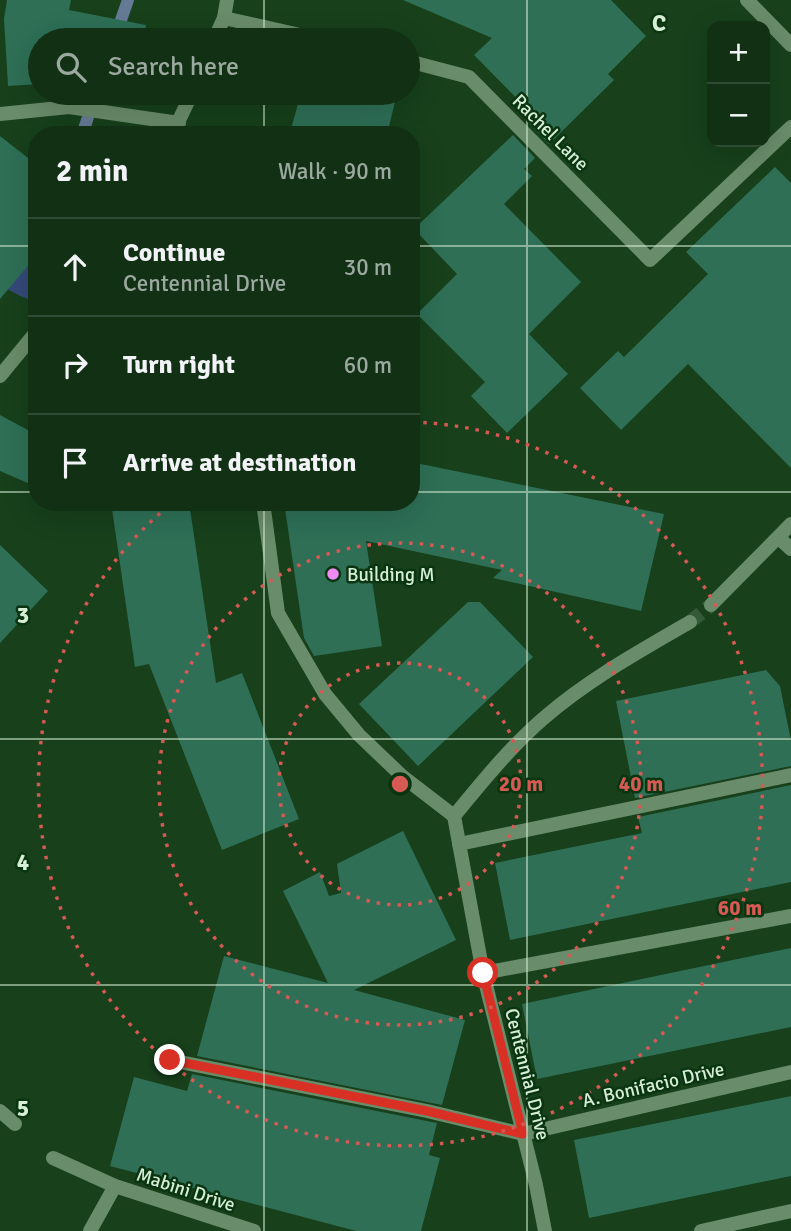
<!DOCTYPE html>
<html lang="en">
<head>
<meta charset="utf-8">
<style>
	body { margin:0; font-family:Signika,sans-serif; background:#1e3c22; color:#f1f3f6 }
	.controls { position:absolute; right:21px; top:21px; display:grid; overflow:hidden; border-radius:14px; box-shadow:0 7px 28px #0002 }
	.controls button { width:63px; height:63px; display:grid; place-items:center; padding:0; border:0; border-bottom:2px solid #304b34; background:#113014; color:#f1f3f6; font:35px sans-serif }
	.stop { position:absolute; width:21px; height:21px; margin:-16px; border:5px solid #d93025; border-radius:50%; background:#fff }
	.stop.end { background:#d93025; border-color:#fff; box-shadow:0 2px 7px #0008 }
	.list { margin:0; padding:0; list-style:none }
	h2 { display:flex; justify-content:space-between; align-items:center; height:91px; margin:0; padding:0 28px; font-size:30px }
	h2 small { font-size:23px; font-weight:400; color:#9ca9a0 }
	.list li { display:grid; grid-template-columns:46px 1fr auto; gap:21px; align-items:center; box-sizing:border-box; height:98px; padding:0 28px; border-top:2px solid #304b34 }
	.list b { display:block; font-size:26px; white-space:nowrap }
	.list p { margin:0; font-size:23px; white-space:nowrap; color:#9ca9a0 }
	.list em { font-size:23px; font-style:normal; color:#9ca9a0 }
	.icon { flex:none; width:38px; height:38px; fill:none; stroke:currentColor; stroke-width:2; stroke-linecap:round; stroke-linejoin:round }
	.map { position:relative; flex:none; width:791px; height:1231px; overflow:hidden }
	.search { position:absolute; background:#113014; box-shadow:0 7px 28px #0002; left:28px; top:28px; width:392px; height:77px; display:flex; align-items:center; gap:18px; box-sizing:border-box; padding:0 24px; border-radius:38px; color:#9ca9a0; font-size:26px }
	.panel { position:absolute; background:#113014; box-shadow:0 7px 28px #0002; left:28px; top:126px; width:392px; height:385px; border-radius:28px }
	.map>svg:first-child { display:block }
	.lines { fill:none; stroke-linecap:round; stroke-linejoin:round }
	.stream { stroke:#657a94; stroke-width:12 }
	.river { stroke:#354978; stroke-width:72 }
	.building { fill:#2e6f56 }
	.minor-tunnel { stroke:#345a37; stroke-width:14; stroke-dasharray:14 7; stroke-linecap:butt }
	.service { stroke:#698c6a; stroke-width:14 }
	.minor { stroke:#698c6a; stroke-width:14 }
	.tertiary { stroke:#698c6a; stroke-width:14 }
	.route { stroke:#d93025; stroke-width:9 }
	.grid { fill:none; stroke:#d6edd6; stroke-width:2; stroke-opacity:0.55 }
	.ring { fill:none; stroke:#d65954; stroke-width:3.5; stroke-dasharray:3.5 7 }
	.poi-dot { fill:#f08bf5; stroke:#0a3511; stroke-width:2.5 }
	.labels { text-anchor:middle; stroke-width:5; stroke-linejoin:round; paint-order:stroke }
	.street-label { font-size:19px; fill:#d6edd6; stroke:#0a3511 }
	.poi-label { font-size:19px; fill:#d6edd6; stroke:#0a3511; text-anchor:start }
	.grid-label { font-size:23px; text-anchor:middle; font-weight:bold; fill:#d6edd6; stroke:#0a3511; stroke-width:5; stroke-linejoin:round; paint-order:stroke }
	.centre { fill:#d65954; stroke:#0a3511; stroke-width:3.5 }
	.ring-label { font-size:21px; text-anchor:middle; font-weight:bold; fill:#d65954; stroke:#0a3511; stroke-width:5; stroke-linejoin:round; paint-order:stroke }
</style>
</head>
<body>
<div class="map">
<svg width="791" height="1231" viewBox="0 0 791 1231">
	<rect width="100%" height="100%" fill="#17401b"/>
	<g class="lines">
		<g class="stream">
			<path d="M114,40L128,0"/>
			<path d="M82,135L96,93"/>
		</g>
		<path class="river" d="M0,245L37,264"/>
	</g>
	<g class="building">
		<path d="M7,0H71L69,10L146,25L144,40H40V84L8,86L4,19Z"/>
		<path d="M403,0H611L646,36L608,74L614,80L549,144L527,121L533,115L474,55L492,38Z"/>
		<path d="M301,93H397L387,135H311L291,129Z"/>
		<path d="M513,135L535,158L524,169L532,176L504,204L581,282L529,334L568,374L507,433L471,396L485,382L417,314L457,274L414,229Z"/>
		<path d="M0,136L37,165V255L0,299Z"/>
		<path d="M775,167L791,183V468L688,364L621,430L580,388L618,351L624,357L708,274L686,252Z"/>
		<path d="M0,415L37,435V487L0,471Z"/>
		<path d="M411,462L664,514L641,611L493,578L502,570L366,541L382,646L314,656L304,638L284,502H411Z"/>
		<path d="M111,502H189L216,683L242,673L299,819L222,850L149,664L135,667Z"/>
		<path d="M0,545L48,591L0,643Z"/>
		<path d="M468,602H480L533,657L418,766L359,704Z"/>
		<path d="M766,670L780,686L791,741V766L635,798L616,701Z"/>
		<path d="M791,785V882L510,940L495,863L642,833L638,817Z"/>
		<path d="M403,831L456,940L354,990L465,1020L442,1105L197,1056L224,956L328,983L283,891L320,872L329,896L341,893L337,864Z"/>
		<path d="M791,948V1027L537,1079L522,1004Z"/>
		<path d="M192,1074L437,1123L429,1155L440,1158L421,1231H356L110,1166L134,1077L187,1091Z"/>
		<path d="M791,1096V1176L589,1218L574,1140Z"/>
	</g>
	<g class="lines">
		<path class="minor-tunnel" d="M690,622L711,605"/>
		<g class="service">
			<path d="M459,844L791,775"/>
			<path d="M483,973L791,916"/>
			<path d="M170,1060L427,1111L523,1134L791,1072"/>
			<path d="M0,1111L15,1124"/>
			<path d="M701,1231L791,1211"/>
		</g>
		<g class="minor">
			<path d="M747,0L791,45"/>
			<path d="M224,18L322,40"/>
			<path d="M408,61L469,77L650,260L791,127"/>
			<path d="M0,114L69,107L179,123"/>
			<path d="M263,502L278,613L325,694L359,735L402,776L454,816"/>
			<path d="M779,538L791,549"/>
			<path d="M711,605L791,524"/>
			<path d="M53,1158L115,1186L254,1231"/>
			<path d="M90,1231L115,1186"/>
			<path d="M545,1231L536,1185L483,973L454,816C482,782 511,746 545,717C589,679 640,651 690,622"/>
		</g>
		<g class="tertiary">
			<path d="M214,40L224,18L227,0"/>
			<path d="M172,135L192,93"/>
			<path d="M0,376L37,331"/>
		</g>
	</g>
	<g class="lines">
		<path class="route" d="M170,1060L427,1111L523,1134L483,973"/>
	</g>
	<path class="grid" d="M264,0V40M527,0V1231M264,93V135M0,246H37M411,246H791M0,492H37M411,492H791M264,502V1231M0,739H791M0,985H791"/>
	<g class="ring">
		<circle cx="400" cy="784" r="121"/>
		<circle cx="400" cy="784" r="241"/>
		<path d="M413 422A362 362 0 1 1 172 503"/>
	</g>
	<circle class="poi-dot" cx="333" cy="574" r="7"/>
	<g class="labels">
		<g class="street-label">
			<text transform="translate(551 132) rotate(45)" y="7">Rachel Lane</text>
			<text transform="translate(528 1074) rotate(76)" y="7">Centennial Drive</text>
			<text transform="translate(653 1084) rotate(-13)" y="7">A. Bonifacio Drive</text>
			<text transform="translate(186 1189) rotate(18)" y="7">Mabini Drive</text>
		</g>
		<g class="poi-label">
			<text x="347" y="581">Building M</text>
		</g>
	</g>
	<g class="grid-label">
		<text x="659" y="31">C</text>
		<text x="23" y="623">3</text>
		<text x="23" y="870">4</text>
		<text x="23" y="1116">5</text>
	</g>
	<circle cx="400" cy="784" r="10" class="centre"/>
	<g class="ring-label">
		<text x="521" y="791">20 m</text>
		<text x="641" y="791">40 m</text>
		<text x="740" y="915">60 m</text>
	</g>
</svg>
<div class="controls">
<button>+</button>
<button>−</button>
</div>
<div class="stop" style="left:483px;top:973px"></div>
<div class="stop end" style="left:170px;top:1060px"></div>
<div class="search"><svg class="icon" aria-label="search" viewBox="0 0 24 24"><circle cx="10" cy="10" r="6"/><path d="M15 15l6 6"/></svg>Search here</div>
<section class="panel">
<h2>2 min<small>Walk · 90 m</small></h2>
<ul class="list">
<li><svg class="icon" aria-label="ahead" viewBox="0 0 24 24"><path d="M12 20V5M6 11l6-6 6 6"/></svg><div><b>Continue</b><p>Centennial Drive</p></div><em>30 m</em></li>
<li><svg class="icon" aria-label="right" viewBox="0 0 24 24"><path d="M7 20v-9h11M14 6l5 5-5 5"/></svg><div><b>Turn right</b></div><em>60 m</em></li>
<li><svg class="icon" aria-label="arrive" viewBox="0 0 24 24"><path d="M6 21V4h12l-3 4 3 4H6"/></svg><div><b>Arrive at destination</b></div></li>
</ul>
</section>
</div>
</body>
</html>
